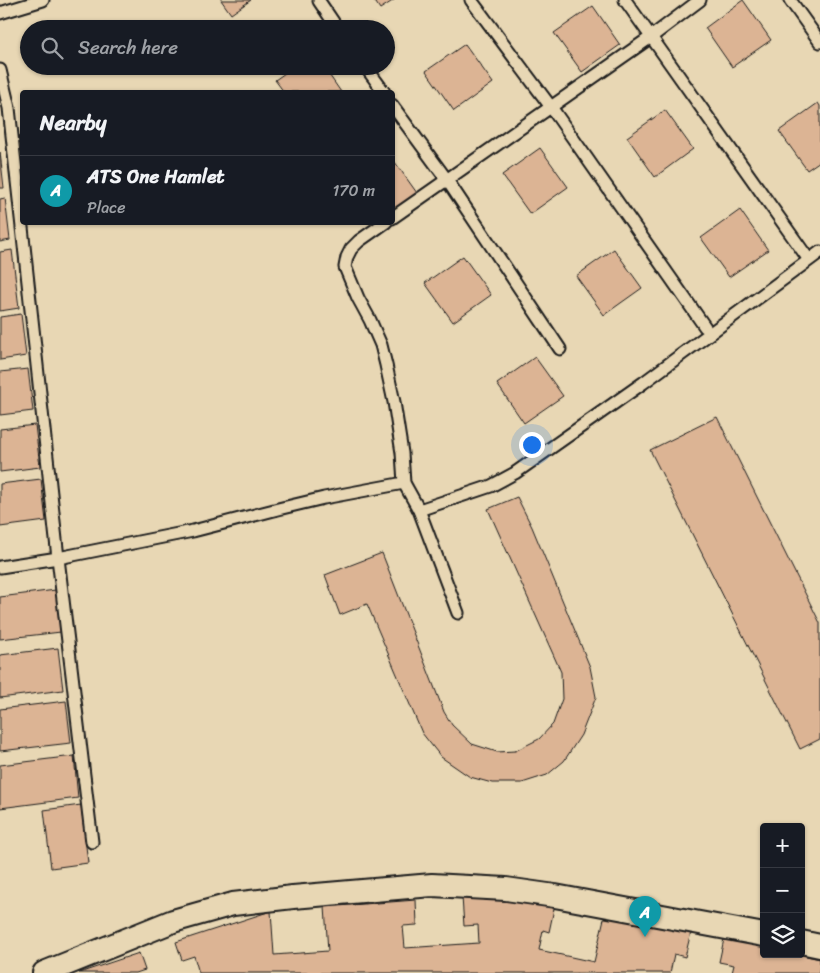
<!DOCTYPE html>
<html lang="en">
<head>
<meta charset="utf-8">
<style>
	body { margin:0; font-family:Sriracha,sans-serif; background:#242831; color:#f1f3f6 }
	.controls { position:absolute; right:15px; bottom:15px; display:grid; overflow:hidden; border-radius:5px; box-shadow:0 1px 4px #0004 }
	.controls button { width:45px; height:45px; display:grid; place-items:center; padding:0; border:0; border-bottom:1px solid #363941; background:#171b24; color:#f1f3f6; font:25px sans-serif }
	.you { position:absolute; left:531px; top:444px; width:18px; height:18px; margin:-12px; border:4px solid #fff; border-radius:50%; background:#1a73e8; box-shadow:0 0 0 8px #1a73e833 }
	.badge { display:grid; place-items:center; width:32px; height:32px; border-radius:50%; background:#919294; color:#fff; font-size:16px; font-weight:700 }
	.pin { position:absolute; translate:-50% -41px; filter:drop-shadow(0 1px 2px #0008) }
	.pin::after { content:''; position:absolute; top:26px; width:18px; height:15px; background:inherit; clip-path:polygon(0 0,100% 0,50% 100%) }
	.list { margin:0; padding:0; list-style:none }
	h2 { display:flex; justify-content:space-between; align-items:center; height:65px; margin:0; padding:0 20px; font-size:21px }
	h2 small { font-size:16px; font-weight:400; color:#9ea1a6 }
	.list li { display:grid; grid-template-columns:32px 1fr auto; gap:15px; align-items:center; box-sizing:border-box; height:70px; padding:0 20px; border-top:1px solid #363941 }
	.list b { display:block; font-size:19px; white-space:nowrap }
	.list p { margin:0; font-size:16px; white-space:nowrap; color:#9ea1a6 }
	.list em { font-size:16px; font-style:normal; color:#9ea1a6 }
	.icon { flex:none; width:28px; height:28px; fill:none; stroke:currentColor; stroke-width:2; stroke-linecap:round; stroke-linejoin:round }
	.map { position:relative; flex:none; width:820px; height:973px; overflow:hidden }
	.search { position:absolute; background:#171b24; box-shadow:0 1px 4px #0004; left:20px; top:20px; width:375px; height:55px; display:flex; align-items:center; gap:12px; box-sizing:border-box; padding:0 18px; border-radius:28px; color:#9ea1a6; font-size:19px }
	.panel { position:absolute; background:#171b24; box-shadow:0 1px 4px #0004; left:20px; top:90px; width:375px; height:135px; border-radius:5px }
	.map>svg:first-child { display:block }
	.building { fill:#dcb494; stroke:#1c1c1c }
	.lines { fill:none; stroke-linecap:round; stroke-linejoin:round }
	.lane-casing { stroke:#1c1c1c; stroke-width:15 }
	.street-casing { stroke:#1c1c1c; stroke-width:26 }
	.lane { stroke:#e8d7b4; stroke-width:11 }
	.street { stroke:#e8d7b4; stroke-width:22 }
</style>
</head>
<body>
<div class="map">
<svg width="820" height="973" viewBox="0 0 820 973">
	<rect width="100%" height="100%" fill="#e8d7b4"/>
	<filter id="ink" filterUnits="userSpaceOnUse"><feTurbulence type="fractalNoise" baseFrequency=".02" numOctaves="2"/><feDisplacementMap in="SourceGraphic" scale="10" xChannelSelector="R" yChannelSelector="G"/><feConvolveMatrix kernelMatrix="1 2 1 2 8 2 1 2 1" color-interpolation-filters="sRGB"/></filter>
	<g filter="url(#ink)">
		<g class="building">
			<path d="M221,0H251L231,14Z"/>
			<path d="M374,0H394L380,9Z"/>
			<path d="M743,0L771,40L732,67L705,28Z"/>
			<path d="M593,6L620,45L582,72L554,33Z"/>
			<path d="M465,44L493,83L454,111L426,71Z"/>
			<path d="M295,66H323L341,92H284L275,80Z"/>
			<path d="M818,103L820,106V161L807,170L779,131Z"/>
			<path d="M665,110L693,149L655,177L627,137Z"/>
			<path d="M540,148L568,187L530,214L502,175Z"/>
			<path d="M0,152L4,188H0Z"/>
			<path d="M392,158L417,193L392,210Z"/>
			<path d="M5,198L10,240L0,242V199Z"/>
			<path d="M740,210L768,250L729,277L701,238Z"/>
			<path d="M614,249L642,288L604,315L576,276Z"/>
			<path d="M12,250L19,308L0,311V252Z"/>
			<path d="M463,256L491,295L453,322L425,283Z"/>
			<path d="M21,314L26,356L0,360V317Z"/>
			<path d="M535,357L563,396L524,423L497,384Z"/>
			<path d="M28,369L33,411L0,415V372Z"/>
			<path d="M717,417L820,623V739L800,749L650,450Z"/>
			<path d="M35,425L40,467L0,472V429Z"/>
			<path d="M41,479L46,521L0,527V484Z"/>
			<path d="M517,497L532,527L590,667L596,697L581,735L564,761L547,775L522,783H492L470,777L441,757L422,733L367,604L340,615L325,575L382,553L444,712L452,725L472,744L497,752L515,751L539,739L553,724L562,699L561,672L488,509Z"/>
			<path d="M56,590L61,632L0,639V597Z"/>
			<path d="M58,648L63,690L0,698V655Z"/>
			<path d="M66,701L71,743L0,751V709Z"/>
			<path d="M74,756L78,798L0,808V765Z"/>
			<path d="M81,805L88,863L51,868L44,810Z"/>
			<path d="M462,897L555,904L549,932L543,930L539,950L594,962L605,914L691,932L685,957L674,954L670,973H199L194,956L182,960L176,942L271,911L274,955L328,951L325,907L416,900L417,925L403,926L405,948L479,943L478,925L464,926Z"/>
			<path d="M724,939L764,947V954H797L820,959L819,973H732L734,965L719,962Z"/>
			<path d="M139,953L145,970L136,973H79Z"/>
		</g>
		<g class="lines">
			<defs>
				<g id="lane">
					<path d="M471,0L551,107L705,327"/>
					<path d="M625,0L807,257"/>
					<path d="M790,0L820,42"/>
					<path d="M319,1L338,29"/>
					<path d="M0,13L43,0"/>
					<path d="M365,66L384,92"/>
					<path d="M0,70L9,108L58,558L92,842"/>
					<path d="M392,105L447,180L560,349"/>
					<path d="M392,218L651,37L700,0"/>
					<path d="M386,222L359,241L351,249L347,257L345,267L358,298L370,320L381,345L386,365L394,402L402,453L404,483L419,510L458,613"/>
					<path d="M419,510L491,486L515,473L643,383L820,252"/>
					<path d="M0,567L58,558L193,531L278,509L324,498L404,483"/>
				</g>
				<g id="street">
					<path d="M801,942L820,946"/>
					<path d="M44,973L173,921L233,904L293,897L432,885L506,889L555,896L764,935"/>
				</g>
			</defs>
			<use href="#lane" class="lane-casing"/>
			<use href="#street" class="street-casing"/>
			<use href="#lane" class="lane"/>
			<use href="#street" class="street"/>
		</g>
	</g>
</svg>
<div class="controls">
<button>+</button>
<button>−</button>
<button><svg class="icon" aria-label="layers" viewBox="0 0 24 24"><path d="M12 4l9 5-9 5-9-5zM3 14l9 5 9-5"/></svg></button>
</div>
<div class="you"></div>
<div class="pin badge" style="left:645px;top:937px;background:#0f9aa8">A</div>
<div class="search"><svg class="icon" aria-label="search" viewBox="0 0 24 24"><circle cx="10" cy="10" r="6"/><path d="M15 15l6 6"/></svg>Search here</div>
<section class="panel">
<h2>Nearby<small></small></h2>
<ul class="list">
<li><span class="badge" style="background:#0f9aa8">A</span><div><b>ATS One Hamlet</b><p>Place</p></div><em>170 m</em></li>
</ul>
</section>
</div>
</body>
</html>
